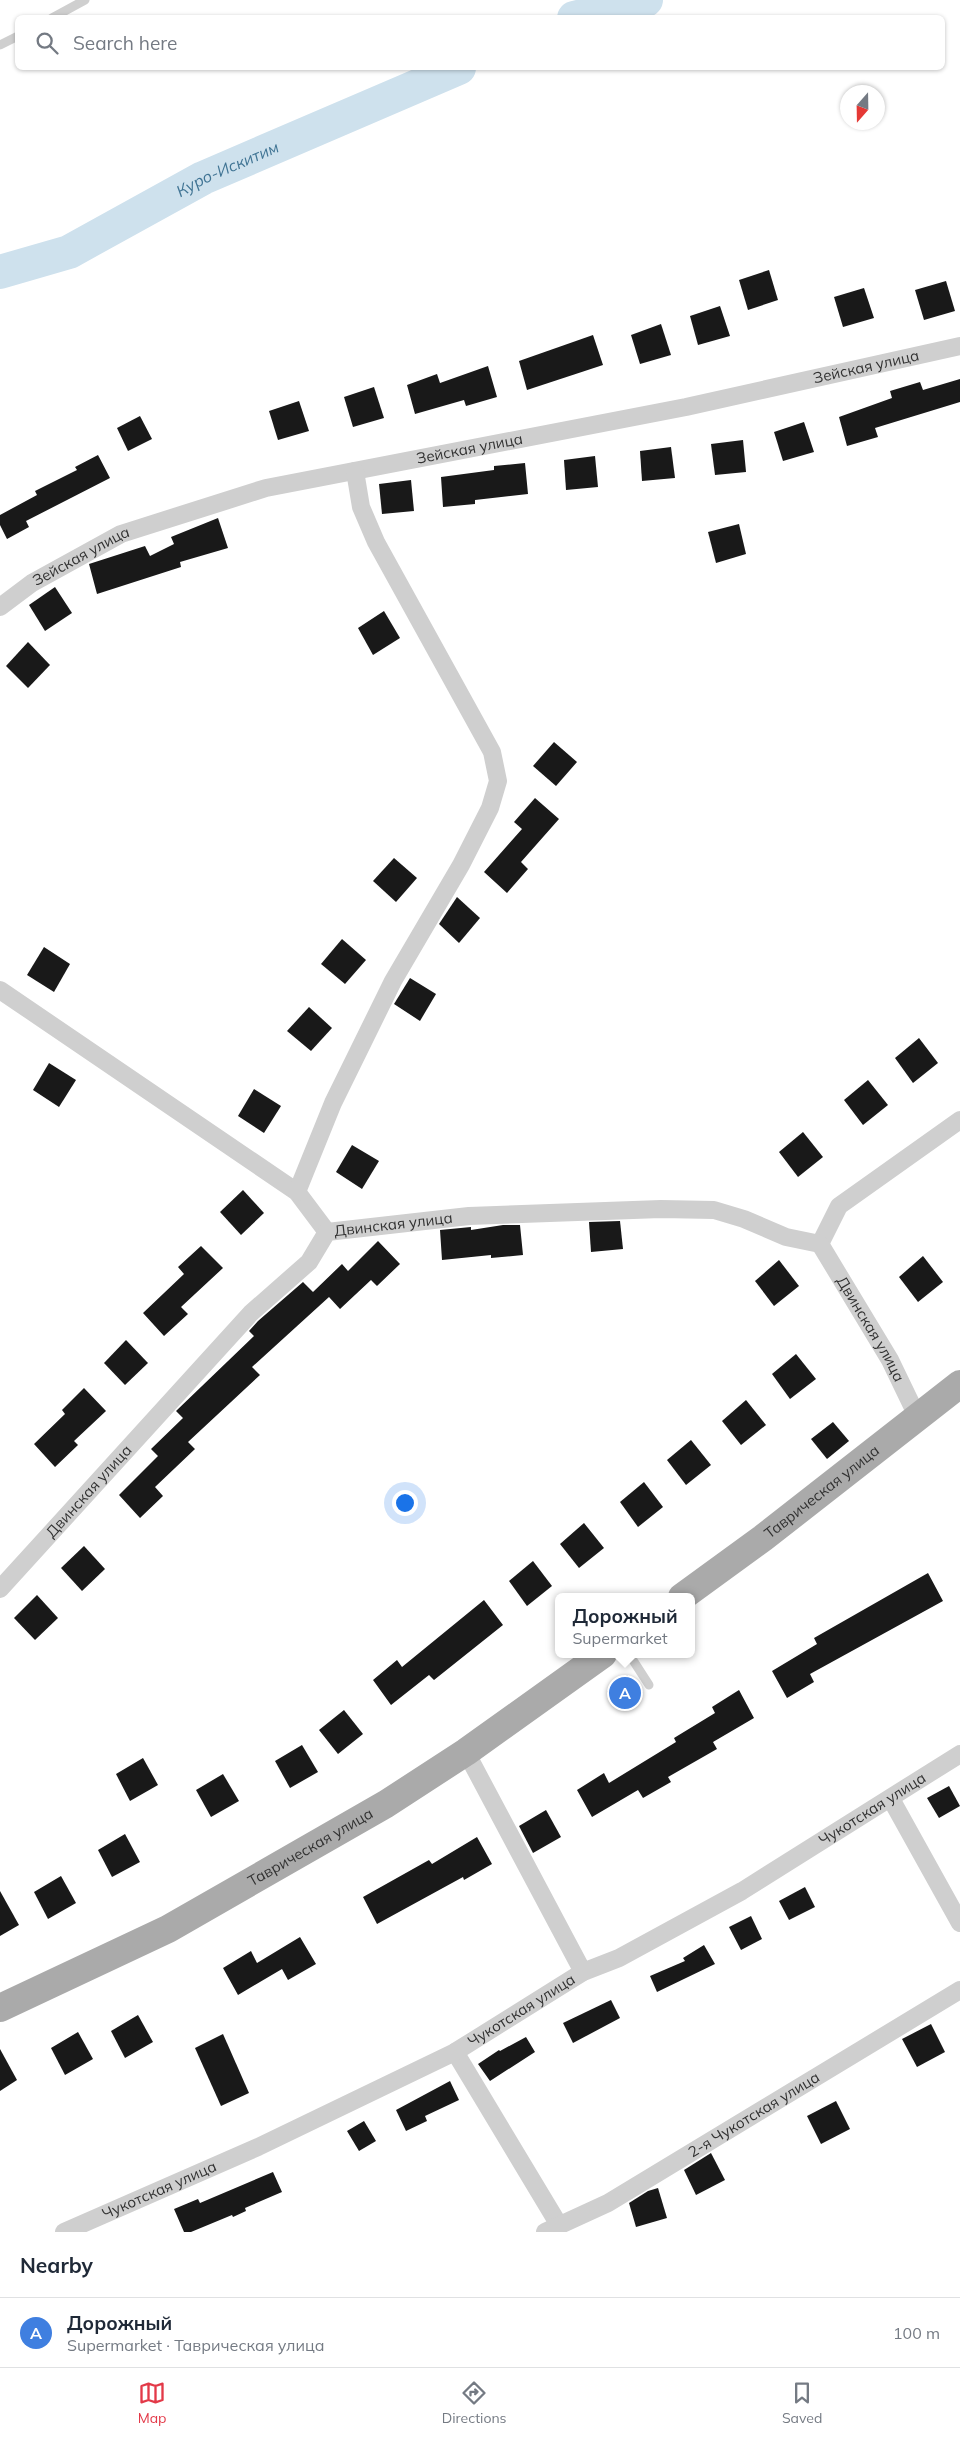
<!DOCTYPE html>
<html lang="en">
<head>
<meta charset="utf-8">
<style>
	body { margin:0; font-family:Mulish,sans-serif; background:#f6f6f7; color:#1f2937 }
	.compass { position:absolute; left:840px; top:85px; width:45px; height:45px; border-radius:50%; background:#fff; box-shadow:0 1px 4px #0004; rotate:200deg }
	.you { position:absolute; left:404px; top:1502px; width:18px; height:18px; margin:-12px; border:4px solid #fff; border-radius:50%; background:#1a73e8; box-shadow:0 0 0 8px #1a73e833 }
	.badge { display:grid; place-items:center; width:32px; height:32px; border-radius:50%; background:#e33948; color:#fff; font-size:16px; font-weight:700 }
	.pin { position:absolute; translate:-50% -50%; border:2px solid #fff; box-shadow:0 1px 5px #0006 }
	.popup { position:absolute; left:555px; top:1593px; width:140px; height:65px; box-sizing:border-box; display:grid; place-content:center; border-radius:8px; background:#fff; filter:drop-shadow(0 1px 4px #0005); font-size:16px; white-space:nowrap; color:#747a83 }
	.popup b { font-size:19px; color:#1f2937 }
	.popup::after { content:''; position:absolute; left:50%; top:100%; margin-left:-10px; border:10px solid transparent; border-top-color:#fff }
	.list { margin:0; padding:0; list-style:none }
	h2 { display:flex; justify-content:space-between; align-items:center; height:65px; margin:0; padding:0 20px; font-size:21px }
	h2 small { font-size:16px; font-weight:400; color:#747a83 }
	.list li { display:grid; grid-template-columns:32px 1fr auto; gap:15px; align-items:center; box-sizing:border-box; height:70px; padding:0 20px; border-top:1px solid #e0e1e3 }
	.list b { display:block; font-size:19px; white-space:nowrap }
	.list p { margin:0; font-size:16px; white-space:nowrap; color:#747a83 }
	.list em { font-size:16px; font-style:normal; color:#747a83 }
	.icon { flex:none; width:28px; height:28px; fill:none; stroke:currentColor; stroke-width:2; stroke-linecap:round; stroke-linejoin:round }
	.map { position:relative; flex:none; width:960px; height:2232px; overflow:hidden }
	.search { position:absolute; background:#fff; box-shadow:0 1px 4px #0004; left:15px; right:15px; top:15px; height:55px; display:flex; align-items:center; gap:12px; box-sizing:border-box; padding:0 18px; border-radius:8px; color:#747a83; font-size:19px }
	.sheet { height:135px; background:#fff }
	nav { display:flex; justify-content:space-around; align-items:center; box-sizing:border-box; height:70px; border-top:1px solid #e0e1e3; background:#fff; font-size:14px; color:#747a83 }
	nav a { display:grid; justify-items:center; gap:2px }
	nav .on { color:#e33948 }
	.map>svg:first-child { display:block }
	.lines { fill:none; stroke-linecap:round; stroke-linejoin:round }
	.river { stroke:#cee1ed; stroke-width:34 }
	.building { fill:#191919 }
	.lane { stroke:#cfcfcf; stroke-width:9 }
	.street { stroke:#cfcfcf; stroke-width:18 }
	.primary { stroke:#aaa; stroke-width:28 }
	.labels { text-anchor:middle; stroke-width:5; stroke-linejoin:round; paint-order:stroke }
	.street-label { font-size:15px; fill:#323232; stroke:#fff }
	.water-label { font-size:16px; font-style:italic; fill:#407494; stroke:#fff }
</style>
</head>
<body>
<div class="map">
<svg width="960" height="2232" viewBox="0 0 960 2232">
	<rect width="100%" height="100%" fill="#fff"/>
	<g class="lines">
		<g class="river">
			<path d="M574,18L646,0"/>
			<path id="s1" d="M0,272L69,252L203,178L459,68"/>
		</g>
	</g>
	<g class="building">
		<path d="M769,270L778,300L748,310L739,280Z"/>
		<path d="M946,281L955,311L924,320L915,290Z"/>
		<path d="M864,288L874,318L843,327L834,297Z"/>
		<path d="M720,306L730,336L698,345L690,316Z"/>
		<path d="M661,324L671,355L640,364L631,335Z"/>
		<path d="M593,335L603,365L527,390L519,361Z"/>
		<path d="M488,366L497,397L466,406L464,400L415,414L407,385L437,374L440,383Z"/>
		<path d="M960,379V402L875,428L878,437L847,446L839,417L892,398L890,391L920,382L923,390Z"/>
		<path d="M374,387L384,418L353,427L344,397Z"/>
		<path d="M299,401L309,431L278,440L269,411Z"/>
		<path d="M140,416L152,439L128,451L117,428Z"/>
		<path d="M804,422L814,452L783,461L774,432Z"/>
		<path d="M743,440L746,472L715,475L711,444Z"/>
		<path d="M671,447L675,478L642,481L640,451Z"/>
		<path d="M98,455L110,478L26,521L29,527L7,539L0,525V515L37,495L35,491L77,470L75,467Z"/>
		<path d="M595,456L598,487L566,490L564,460Z"/>
		<path d="M525,463L528,494L475,500V504L443,507L441,477L494,470V466Z"/>
		<path d="M411,480L414,511L382,514L379,484Z"/>
		<path d="M218,518L228,548L180,562L181,567L97,594L89,564L145,546L150,556L174,544L171,537Z"/>
		<path d="M739,524L746,554L716,563L708,532Z"/>
		<path d="M55,587L72,613L45,631L29,605Z"/>
		<path d="M384,611L400,638L373,655L358,628Z"/>
		<path d="M28,642L50,665L28,688L6,666Z"/>
		<path d="M554,742L577,762L556,786L533,766Z"/>
		<path d="M535,798L559,819L521,862L528,869L507,893L484,872L522,829L514,822Z"/>
		<path d="M394,858L417,878L396,902L373,881Z"/>
		<path d="M457,897L480,918L459,943L439,924Z"/>
		<path d="M342,939L366,960L345,984L321,964Z"/>
		<path d="M44,947L70,964L54,992L27,975Z"/>
		<path d="M410,978L436,994L420,1021L394,1004Z"/>
		<path d="M309,1007L332,1028L311,1051L287,1031Z"/>
		<path d="M919,1038L938,1063L913,1083L895,1058Z"/>
		<path d="M49,1063L76,1080L59,1107L33,1090Z"/>
		<path d="M868,1080L888,1105L863,1125L844,1100Z"/>
		<path d="M254,1089L281,1106L264,1133L238,1116Z"/>
		<path d="M803,1132L823,1157L798,1177L779,1152Z"/>
		<path d="M352,1145L379,1161L362,1189L336,1172Z"/>
		<path d="M243,1190L264,1213L241,1235L220,1212Z"/>
		<path d="M620,1221L623,1249L591,1252L589,1222Z"/>
		<path d="M503,1225H520L523,1255L491,1258V1255L442,1260L440,1230L471,1227V1230Z"/>
		<path d="M378,1241L400,1264L377,1286L371,1280L340,1309L329,1297L252,1367L260,1375L188,1442L195,1449L155,1487L163,1496L140,1518L119,1495L158,1456L151,1449L183,1418L176,1411L254,1336L249,1331L258,1321L303,1282L313,1292L342,1264L348,1271Z"/>
		<path d="M201,1246L223,1268L181,1307L188,1314L164,1336L143,1313L184,1274L178,1267Z"/>
		<path d="M923,1256L943,1282L918,1302L899,1277Z"/>
		<path d="M779,1260L799,1286L774,1306L755,1281Z"/>
		<path d="M126,1340L148,1363L125,1385L104,1363Z"/>
		<path d="M796,1354L816,1379L790,1399L772,1374Z"/>
		<path d="M84,1388L106,1411L74,1441L78,1445L55,1467L34,1444L65,1414L62,1410Z"/>
		<path d="M746,1400L766,1425L741,1445L722,1421Z"/>
		<path d="M833,1422L849,1441L827,1459L811,1439Z"/>
		<path d="M691,1440L711,1465L686,1485L667,1460Z"/>
		<path d="M644,1482L663,1507L638,1527L620,1502Z"/>
		<path d="M584,1523L604,1548L579,1568L560,1544Z"/>
		<path d="M84,1546L105,1569L82,1591L61,1568Z"/>
		<path d="M533,1561L552,1586L527,1606L509,1581Z"/>
		<path d="M928,1573L943,1601L810,1674L814,1682L787,1698L772,1671L817,1644L814,1638Z"/>
		<path d="M37,1595L58,1618L35,1640L14,1618Z"/>
		<path d="M484,1600L503,1625L434,1680L429,1675L391,1705L373,1680L397,1660L402,1667Z"/>
		<path d="M627,1675L643,1693L623,1710L607,1692Z"/>
		<path d="M739,1690L754,1718L713,1742L717,1749L668,1777L671,1782L643,1798L638,1790L592,1817L577,1790L604,1773L609,1783L676,1742L674,1738L715,1713L712,1707Z"/>
		<path d="M344,1710L363,1734L338,1754L319,1730Z"/>
		<path d="M302,1745L318,1772L290,1788L275,1761Z"/>
		<path d="M143,1758L158,1785L130,1801L116,1774Z"/>
		<path d="M223,1774L239,1801L211,1817L196,1790Z"/>
		<path d="M949,1786L960,1806L939,1818L927,1798Z"/>
		<path d="M546,1810L561,1837L533,1853L519,1826Z"/>
		<path d="M125,1834L140,1862L112,1877L98,1850Z"/>
		<path d="M477,1837L492,1864L464,1880L463,1877L377,1924L363,1897L429,1860L432,1864Z"/>
		<path d="M61,1876L76,1903L48,1919L34,1892Z"/>
		<path d="M805,1887L815,1907L789,1920L779,1901Z"/>
		<path d="M0,1891L19,1925L0,1936Z"/>
		<path d="M751,1916L762,1939L741,1950L729,1927Z"/>
		<path d="M300,1937L316,1964L288,1980L282,1969L238,1995L223,1968L251,1951L257,1963Z"/>
		<path d="M704,1945L715,1964L657,1992L650,1976L685,1961L683,1958Z"/>
		<path d="M611,2000L620,2018L573,2043L563,2023Z"/>
		<path d="M138,2015L153,2042L125,2058L111,2031Z"/>
		<path d="M931,2024L945,2052L917,2067L902,2039Z"/>
		<path d="M78,2032L93,2059L65,2075L51,2048Z"/>
		<path d="M223,2034L249,2093L221,2106L195,2048Z"/>
		<path d="M526,2037L535,2052L490,2081L478,2064L499,2050L500,2051Z"/>
		<path d="M0,2049L17,2080L0,2091Z"/>
		<path d="M450,2081L459,2100L425,2116L427,2121L406,2131L396,2110Z"/>
		<path d="M836,2101L850,2129L821,2144L807,2116Z"/>
		<path d="M364,2121L376,2141L359,2151L347,2131Z"/>
		<path d="M711,2153L725,2180L696,2195L684,2170Z"/>
		<path d="M273,2172L282,2192L245,2208L246,2211L233,2217L232,2215L191,2232H184L174,2209L198,2199L200,2203Z"/>
		<path d="M658,2188L667,2218L636,2227L629,2203L648,2191Z"/>
	</g>
	<g class="lines">
		<g class="lane">
			<path d="M52,18L85,0"/>
			<path d="M0,45L18,36"/>
			<path d="M629,1654L649,1685"/>
		</g>
		<g class="street">
			<path id="s2" d="M0,607L32,583L121,534L266,488L686,407L960,346"/>
			<path d="M0,990L297,1192L327,1232"/>
			<path d="M297,1192L333,1103L393,981L461,865L490,808L498,781L492,752L376,542L361,507L355,471"/>
			<path d="M820,1244L839,1206L960,1120"/>
			<path id="s3" d="M0,1589L251,1313L309,1262L327,1232L469,1216L661,1209L714,1210L744,1219L786,1237L820,1244L890,1360L917,1416"/>
			<path d="M466,1752L583,1972"/>
			<path d="M891,1799L960,1923"/>
			<path d="M455,2052L559,2225"/>
			<path id="s4" d="M64,2232L258,2147L455,2052L583,1972L619,1958L742,1891L960,1754"/>
			<path id="s5" d="M545,2232L608,2203L960,1990"/>
		</g>
		<g class="primary">
			<path id="s6" d="M682,1597L763,1538L960,1384"/>
			<path id="s7" d="M0,2008L168,1929L386,1804L466,1752L603,1654"/>
		</g>
	</g>
	<g class="labels">
		<g class="street-label">
			<text dy="5" stroke="none"><textPath href="#s2" startOffset="906">Зейская улица</textPath></text>
			<text dy="5" stroke="none"><textPath href="#s2" startOffset="501">Зейская улица</textPath></text>
			<text dy="5" stroke="none"><textPath href="#s2" startOffset="96">Зейская улица</textPath></text>
			<text dy="5" stroke="none"><textPath href="#s3" startOffset="552">Двинская улица</textPath></text>
			<text dy="5" stroke="none"><textPath href="#s3" startOffset="1084">Двинская улица</textPath></text>
			<text dy="5" stroke="none"><textPath href="#s6" startOffset="175">Таврическая улица</textPath></text>
			<text dy="5" stroke="none"><textPath href="#s3" startOffset="132">Двинская улица</textPath></text>
			<text dy="5" stroke="none"><textPath href="#s4" startOffset="914">Чукотская улица</textPath></text>
			<text dy="5" stroke="none"><textPath href="#s7" startOffset="350">Таврическая улица</textPath></text>
			<text dy="5" stroke="none"><textPath href="#s4" startOffset="509">Чукотская улица</textPath></text>
			<text dy="5" stroke="none"><textPath href="#s5" startOffset="240">2-я Чукотская улица</textPath></text>
			<text dy="5" stroke="none"><textPath href="#s4" startOffset="104">Чукотская улица</textPath></text>
		</g>
		<g class="water-label">
			<text dy="6" stroke="none"><textPath href="#s1" startOffset="251">Куро-Искитим</textPath></text>
		</g>
	</g>
</svg>
<svg class="compass" viewBox="-18 -18 36 36"><path d="M0-13l5 13h-10z" fill="#e53935"/><path d="M0 13l5-13h-10z" fill="#747a83"/></svg>
<div class="you"></div>
<div class="pin badge" style="left:625px;top:1693px;background:#3f7fe0">A</div>
<div class="popup"><b>Дорожный</b>Supermarket</div>
<div class="search"><svg class="icon" aria-label="search" viewBox="0 0 24 24"><circle cx="10" cy="10" r="6"/><path d="M15 15l6 6"/></svg>Search here</div>
</div>
<section class="sheet">
<h2>Nearby<small></small></h2>
<ul class="list">
<li><span class="badge" style="background:#3f7fe0">A</span><div><b>Дорожный</b><p>Supermarket · Таврическая улица</p></div><em>100 m</em></li>
</ul>
</section>
<nav>
<a class="on"><svg class="icon" aria-label="map" viewBox="0 0 24 24"><path d="M3 6l6-2 6 2 6-2v14l-6 2-6-2-6 2zM9 4v14M15 6v14"/></svg>Map</a>
<a><svg class="icon" aria-label="directions" viewBox="0 0 24 24"><path d="M12 3l9 9-9 9-9-9zM9 14v-3h6M13 9l2 2-2 2"/></svg>Directions</a>
<a><svg class="icon" aria-label="saved" viewBox="0 0 24 24"><path d="M7 4h10v16l-5-4-5 4z"/></svg>Saved</a>
</nav>
</body>
</html>
